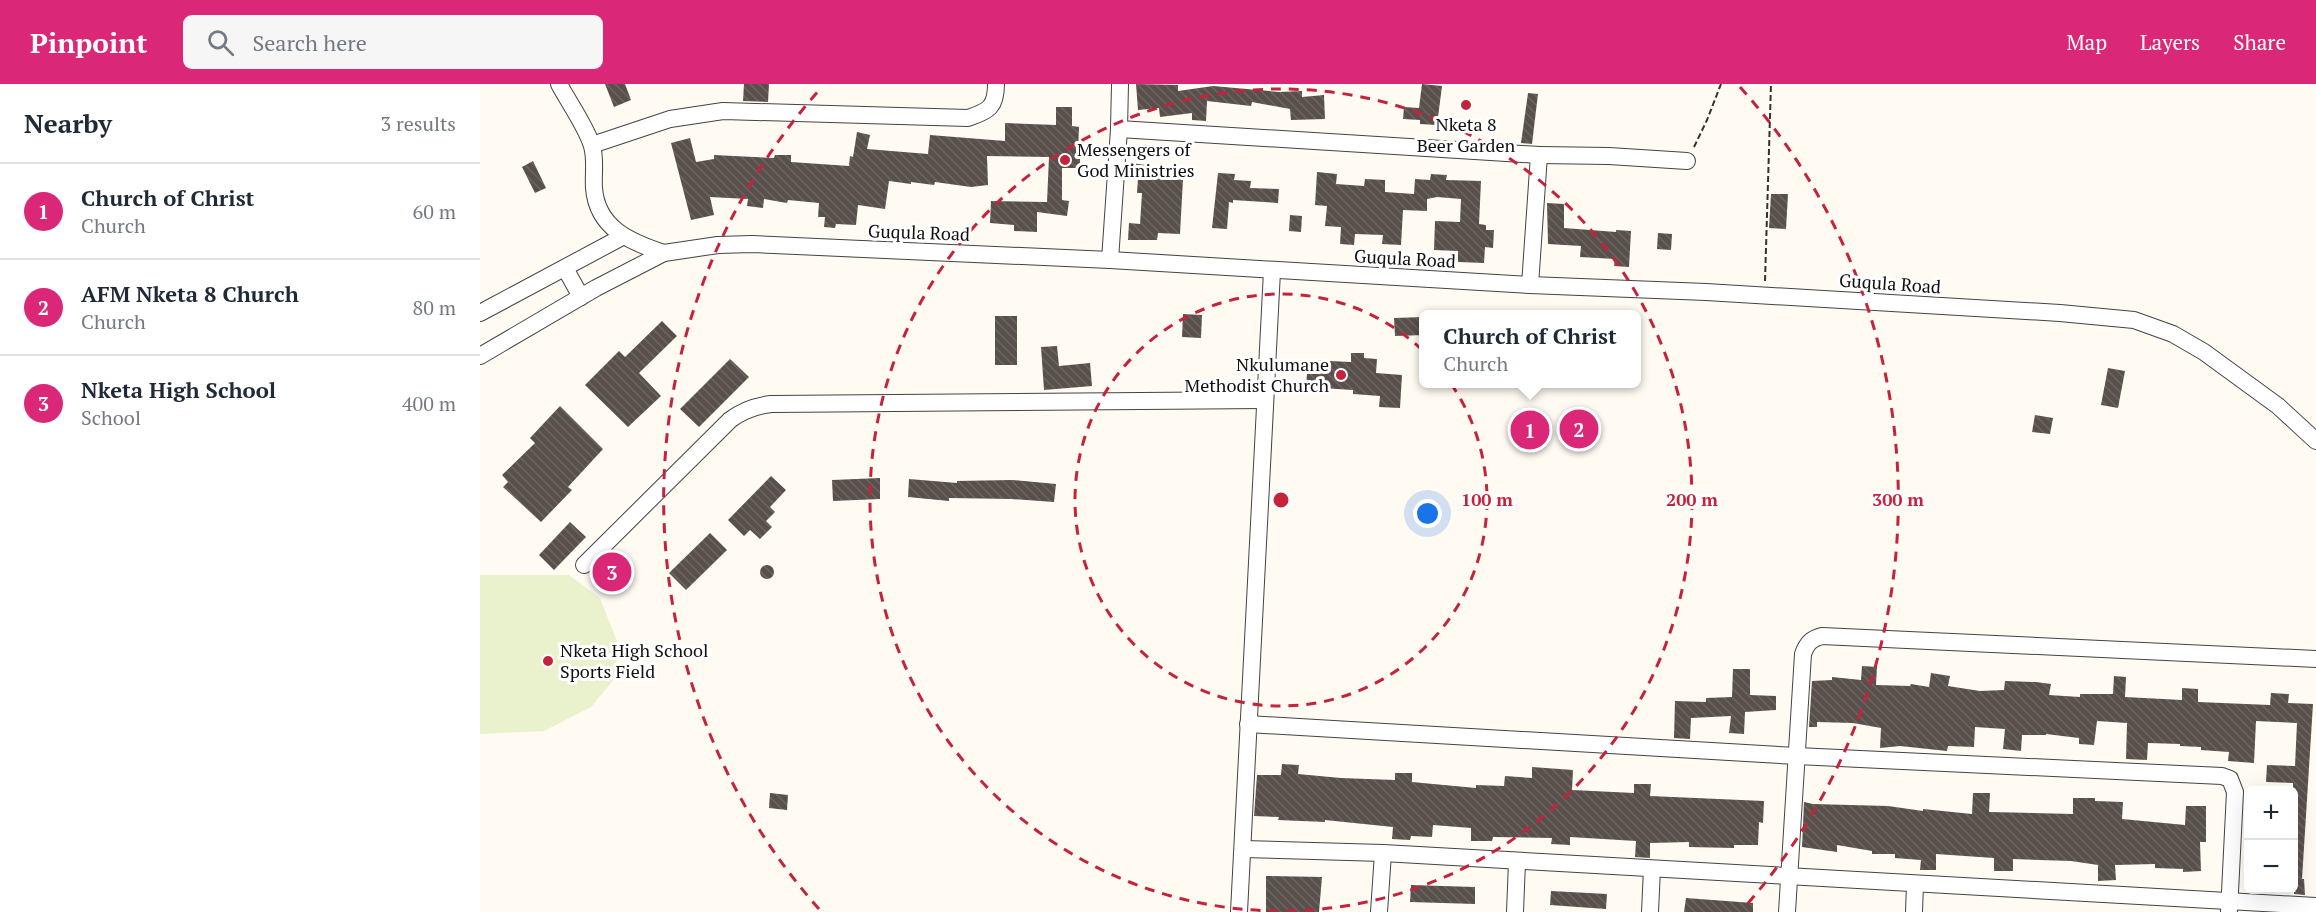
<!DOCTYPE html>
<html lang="en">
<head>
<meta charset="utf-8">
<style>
	body { margin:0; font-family:"PT Serif",serif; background:#f6f6f7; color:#1f2937 }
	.controls { position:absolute; right:18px; bottom:18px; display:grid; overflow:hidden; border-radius:9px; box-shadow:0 6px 24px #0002 }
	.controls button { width:54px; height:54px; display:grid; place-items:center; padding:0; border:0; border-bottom:2px solid #e0e1e3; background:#fff; color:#1f2937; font:30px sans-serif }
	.you { position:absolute; left:948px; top:430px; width:21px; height:21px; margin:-15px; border:4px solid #fff; border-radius:50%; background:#1a73e8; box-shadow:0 0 0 9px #1a73e833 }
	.badge { display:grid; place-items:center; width:39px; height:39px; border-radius:50%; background:#db2777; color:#fff; font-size:20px; font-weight:700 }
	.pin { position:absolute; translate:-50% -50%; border:3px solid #fff; box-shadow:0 2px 6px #0006 }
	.popup { position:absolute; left:939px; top:226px; width:222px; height:78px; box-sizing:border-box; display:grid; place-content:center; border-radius:9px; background:#fff; filter:drop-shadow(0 2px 4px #0005); font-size:20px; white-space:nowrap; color:#747a83 }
	.popup b { font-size:22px; color:#1f2937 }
	.popup::after { content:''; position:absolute; left:50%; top:100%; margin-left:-12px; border:12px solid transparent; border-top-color:#fff }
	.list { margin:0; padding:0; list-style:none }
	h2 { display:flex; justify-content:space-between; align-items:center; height:78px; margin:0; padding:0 24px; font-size:26px }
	h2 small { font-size:20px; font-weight:400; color:#747a83 }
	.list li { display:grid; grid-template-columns:39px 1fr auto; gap:18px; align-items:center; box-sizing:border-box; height:96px; padding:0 24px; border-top:2px solid #e0e1e3 }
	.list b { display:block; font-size:22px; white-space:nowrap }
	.list p { margin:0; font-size:20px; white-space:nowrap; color:#747a83 }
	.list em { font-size:20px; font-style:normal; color:#747a83 }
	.icon { flex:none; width:33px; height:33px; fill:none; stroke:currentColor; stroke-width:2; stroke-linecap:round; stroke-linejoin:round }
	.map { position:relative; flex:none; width:1836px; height:828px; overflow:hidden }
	header { display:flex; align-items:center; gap:36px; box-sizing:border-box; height:84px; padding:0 30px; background:#db2777; color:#fff }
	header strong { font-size:28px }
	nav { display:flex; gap:33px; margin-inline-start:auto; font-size:21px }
	.search { width:420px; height:54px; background:#f6f6f7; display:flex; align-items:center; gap:15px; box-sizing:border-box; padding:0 21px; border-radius:9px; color:#747a83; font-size:22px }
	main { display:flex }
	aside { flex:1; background:#fff }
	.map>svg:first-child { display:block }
	.pitch { fill:#e9f2cd }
	.building { fill:url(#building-back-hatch) }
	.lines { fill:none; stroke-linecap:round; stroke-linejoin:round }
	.minor-casing { stroke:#434343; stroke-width:18 }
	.path { stroke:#323232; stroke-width:2; stroke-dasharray:6 3; stroke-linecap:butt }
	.minor { stroke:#fff; stroke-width:16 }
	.ring { fill:none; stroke:#c5233c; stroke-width:3; stroke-dasharray:10 8 }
	.poi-dot { fill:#c5233c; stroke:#fff; stroke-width:2 }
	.labels { text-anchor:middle; stroke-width:6; stroke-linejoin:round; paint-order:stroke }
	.poi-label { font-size:18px; fill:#101010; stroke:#fff; text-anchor:start }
	.street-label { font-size:18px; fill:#101010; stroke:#fff }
	.centre { fill:#c5233c; stroke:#fff; stroke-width:3 }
	.ring-label { font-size:18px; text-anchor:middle; font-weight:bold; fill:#c5233c; stroke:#fff; stroke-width:6; stroke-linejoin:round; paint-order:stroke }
</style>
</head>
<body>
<header>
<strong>Pinpoint</strong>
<div class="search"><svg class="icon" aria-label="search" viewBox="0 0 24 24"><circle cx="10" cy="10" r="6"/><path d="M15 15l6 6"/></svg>Search here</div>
<nav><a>Map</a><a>Layers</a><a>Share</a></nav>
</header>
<main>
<aside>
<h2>Nearby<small>3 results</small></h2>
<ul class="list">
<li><span class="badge">1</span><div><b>Church of Christ</b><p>Church</p></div><em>60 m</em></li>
<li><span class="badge">2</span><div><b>AFM Nketa 8 Church</b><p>Church</p></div><em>80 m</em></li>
<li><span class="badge">3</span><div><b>Nketa High School</b><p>School</p></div><em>400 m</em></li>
</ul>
</aside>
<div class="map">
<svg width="1836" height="828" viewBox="0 0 1836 828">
	<defs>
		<pattern id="building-back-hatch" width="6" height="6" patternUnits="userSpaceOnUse" patternTransform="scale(1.5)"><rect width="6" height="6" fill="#59504c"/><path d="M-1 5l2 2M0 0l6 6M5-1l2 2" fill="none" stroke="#6c6561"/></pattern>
	</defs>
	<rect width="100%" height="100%" fill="#fffbf3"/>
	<path class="pitch" d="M0,491H89L120,514L138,560L135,594L111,623L64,647L0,650Z"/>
	<g class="building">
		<path d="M125,0H145L151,16L134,23Z"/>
		<path d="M264,0H289L288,18L263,17Z"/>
		<path d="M656,0L698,1V7L733,2L799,8L822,7V13L844,11L845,35L811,36L810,25L772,18L771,22L727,17L726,37L712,36V29L680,33L679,24L658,26Z"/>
		<path d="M942,0L962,2L957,41L940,40V36L923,35L924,23L939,24Z"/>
		<path d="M1048,9L1058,10L1052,60L1041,59Z"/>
		<path d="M576,23H592V42L599,43L598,68H600V84H582V116L589,117L587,132L557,128V148L534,147V141L510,139L511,117L567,118L569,73L507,72L508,101L491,103L455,98L454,101L431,98V100L409,97L405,125L378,121L376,141L356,140L355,144L344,143L345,133H338L339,119L308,116L307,119L284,115L283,124L267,122L268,115L230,113L234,131L211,136L191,59L210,54L216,78L234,75V71L294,74L295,71H311V78L369,82L370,72L373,73L377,48L390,51L387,65L448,70L450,51L525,57V39L576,41Z"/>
		<path d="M53,77L66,104L55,109L42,83Z"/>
		<path d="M651,79L679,83V94L703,95L700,150L678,149L677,156H648L649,139L660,140L662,109H657L658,94H650Z"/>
		<path d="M837,88L857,90L856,100L884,102L885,95L905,96V108L934,110L935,95L950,96L951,90L967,91L966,96L1001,97L999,140L1006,141V146H1014L1013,164L1005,163L1004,179L978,178V167L954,166L955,137L980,138L981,115L957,113L947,115V127L923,126L921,161L902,160L903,151L875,150L874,161L860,160L861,143L845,142L847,122L835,121Z"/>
		<path d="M738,89L755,90L754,96L771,97L770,104L799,105L798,119L753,116V119L749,118L747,145L732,144Z"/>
		<path d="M1291,110H1308L1306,145L1289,144Z"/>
		<path d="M1067,119L1084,120V144L1136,148V146L1151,147L1149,183L1134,182L1135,175L1100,173L1101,162L1068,160Z"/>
		<path d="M810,131L822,132L821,148L809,147Z"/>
		<path d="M1178,149L1192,150L1191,166L1177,165Z"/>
		<path d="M703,230L722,231L721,254L702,253Z"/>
		<rect x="515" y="232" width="22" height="49"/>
		<path d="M944,233V251L915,252L914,234Z"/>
		<path d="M182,237L197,252L159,289L181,312L148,343L105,301L139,267L145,273Z"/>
		<path d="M577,262L579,282L610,279L612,302L564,306L561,263Z"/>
		<path d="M871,269H884V274L897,275L896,289L922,291L920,324L899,323L900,312L873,310V306L826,303L828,276L871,278Z"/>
		<path d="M250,275L269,293L219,343L200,325Z"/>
		<path d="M1628,284L1645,287L1638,324L1621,321Z"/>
		<path d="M80,322L123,365L88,403L92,406L61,438L23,403L28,398L22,391L55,359L50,354Z"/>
		<path d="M1555,331L1573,334L1570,350L1552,348Z"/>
		<path d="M1112,335L1114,350L1087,355L1085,340Z"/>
		<rect x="1043" y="341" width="14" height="11"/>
		<path d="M291,392L306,406L290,423L295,428L286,437L292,443L280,455L270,446L264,452L248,436Z"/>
		<path d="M400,394V415L353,417L352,396Z"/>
		<path d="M429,395L477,399V397L532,396L576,400L574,418L531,415L469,414V417L428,413Z"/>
		<path d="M90,438L106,453L74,486L59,471Z"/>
		<path d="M230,449L247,466L206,506L189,489Z"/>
		<circle cx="287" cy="488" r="7"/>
		<path d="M1382,582L1397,583L1396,601L1430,602L1431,600L1449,603L1451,589L1470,592L1468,602L1500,607L1524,606L1525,597L1556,598L1571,600L1569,611L1600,613V610H1633L1634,592L1646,593L1645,613L1702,616V604L1718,605V618L1790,621L1791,609L1809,610L1808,619L1833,620L1822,795H1824L1825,811L1814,810L1813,699L1786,698L1787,681L1815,682L1817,639L1776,637L1774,679L1748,677L1749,668L1721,666V663L1700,662V660L1668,659L1667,676L1646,675L1647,639L1617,637L1614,661L1599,660V654L1566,650V651H1542L1541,667L1523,665L1525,645L1495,643L1494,663L1468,662L1467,667L1420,662L1400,664L1401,644L1373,639L1337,638V643H1329L1332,597L1352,596V593L1381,596Z"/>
		<path d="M1253,585H1270V611L1296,612V626L1265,628L1264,650L1249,649L1251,632L1211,634L1210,655L1194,654L1195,617L1226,618V614L1252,613Z"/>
		<path d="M802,680L819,681L818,690L861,694L915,696V689H932V698L996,704V701L1024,702L1025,692L1052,694V683L1093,686L1092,706L1154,709V700H1171L1170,712L1284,717L1283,739L1279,738L1278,761H1254V764L1209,763V758L1170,759V774L1155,773L1156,757L1090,753V761L1071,760L1072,754L1013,753L1012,757H991V744L953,741L952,753L931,752L930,756L912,755L913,743L845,736V738L798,736L799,733L774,732L777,691H801Z"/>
		<path d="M290,709L308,711L307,726L289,724Z"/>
		<path d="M1493,709H1510L1509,728L1593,730V714H1615V717L1643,718L1642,735L1705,741L1706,722H1726V758H1720L1721,787L1703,788V785L1675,784V780L1635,781L1636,796L1618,797V781L1591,777L1533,775V787H1514V774L1456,770V786H1440L1441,776L1415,774V770H1392V767L1357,761V768L1322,763L1324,718L1333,720L1408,722L1443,727V725L1492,730Z"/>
		<path d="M786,792L842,793L839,828H786Z"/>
		<path d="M931,801L995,803V820L930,818Z"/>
		<path d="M1071,807L1127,810L1126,825L1070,821Z"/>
		<path d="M1206,814L1273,819V828H1204Z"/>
	</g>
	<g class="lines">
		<defs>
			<g id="minor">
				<path d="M79,0C88,17 107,44 112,62C116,76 113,90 114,104C117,144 150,158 184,169"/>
				<path d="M639,45L1059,71L1050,201"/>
				<path d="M112,61L190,35L243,27L488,34C509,27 516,23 516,0"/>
				<path d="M1059,71L1129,72L1207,77"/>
				<path d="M630,176L639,45L640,0"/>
				<path d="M85,184L101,213"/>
				<path d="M0,229L142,153"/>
				<path d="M0,272L116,204L184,169L238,161L272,160L630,176L1050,201L1226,208L1580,229L1654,236L1693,250L1724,268L1798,322L1836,357"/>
				<path d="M104,481L250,336C263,326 275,322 291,320L785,316"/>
				<path d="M768,640L1317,672L1742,692L1750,695L1755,708L1749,828"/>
				<path d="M763,765L903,769L1836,822"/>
				<path d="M759,828L792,187"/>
				<path d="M899,828L903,769"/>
				<path d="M1035,828L1037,778"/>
				<path d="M1170,828L1172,785"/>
				<path d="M1307,828L1323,570C1327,559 1331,555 1342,552L1836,575"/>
				<path d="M1434,828L1435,800"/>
			</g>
		</defs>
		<use href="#minor" class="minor-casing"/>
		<g class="path">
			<path d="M1214,63L1227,36L1241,0"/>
			<path d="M1285,197L1291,0"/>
		</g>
		<use href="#minor" class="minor"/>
	</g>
	<g class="ring">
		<circle cx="801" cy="416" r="206"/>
		<circle cx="801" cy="416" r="411"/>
		<path d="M339 825A617 617 0 0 1 342 3M1260 3A617 617 0 0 1 1263 825"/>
	</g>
	<g class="poi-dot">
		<circle cx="986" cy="21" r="6"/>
		<circle cx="585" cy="76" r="6"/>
		<circle cx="861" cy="291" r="6"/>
		<circle cx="68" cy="577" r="6"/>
	</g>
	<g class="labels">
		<g class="poi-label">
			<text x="986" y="47" text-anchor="middle">Nketa 8<tspan x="986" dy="21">Beer Garden</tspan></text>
			<text x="597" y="72">Messengers of<tspan x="597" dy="21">God Ministries</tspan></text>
			<text x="849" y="287" text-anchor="end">Nkulumane<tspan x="849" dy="21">Methodist Church</tspan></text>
			<text x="80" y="573">Nketa High School<tspan x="80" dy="21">Sports Field</tspan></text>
		</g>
		<g class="street-label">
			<text transform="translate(439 149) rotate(2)" y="6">Guqula Road</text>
			<text transform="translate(925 175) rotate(3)" y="6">Guqula Road</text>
			<text transform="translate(1410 200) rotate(4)" y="6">Guqula Road</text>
		</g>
	</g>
	<circle cx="801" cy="416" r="9" class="centre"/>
	<g class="ring-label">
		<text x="1007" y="422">100 m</text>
		<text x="1212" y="422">200 m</text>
		<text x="1418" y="422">300 m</text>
	</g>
</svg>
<div class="controls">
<button>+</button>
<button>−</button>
</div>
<div class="you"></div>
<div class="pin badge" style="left:1050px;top:346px">1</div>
<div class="popup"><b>Church of Christ</b>Church</div>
<div class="pin badge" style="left:1099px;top:345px">2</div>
<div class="pin badge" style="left:132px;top:488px">3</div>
</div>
</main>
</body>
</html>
